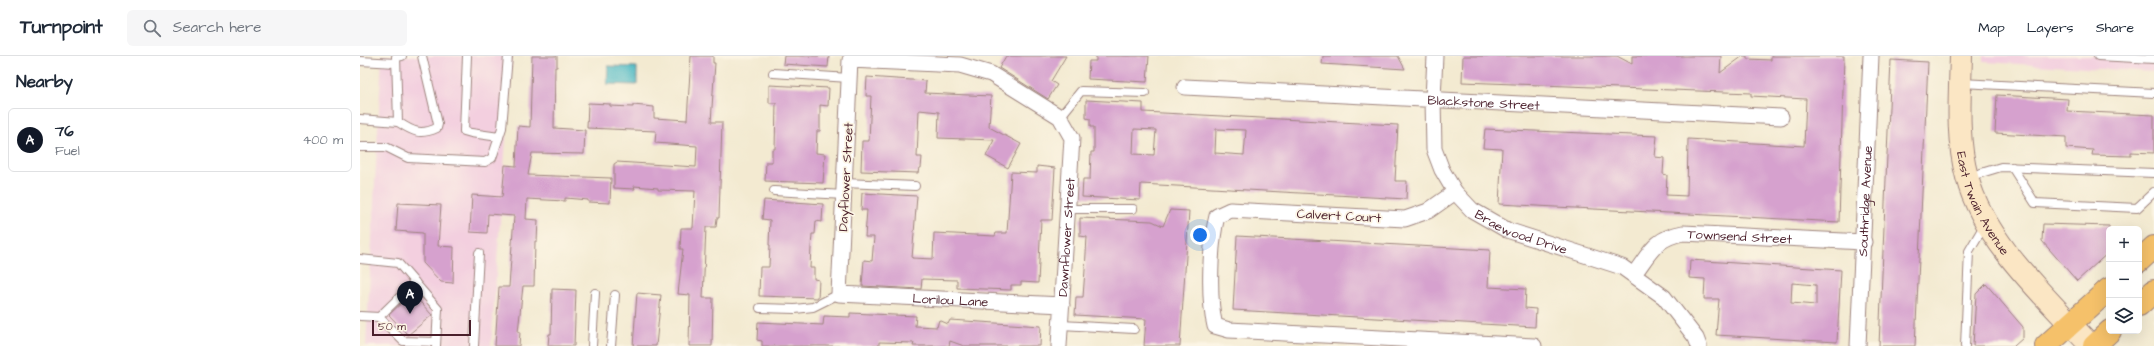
<!DOCTYPE html>
<html lang="en">
<head>
<meta charset="utf-8">
<style>
	body { margin:0; font-family:"Architects Daughter",sans-serif; background:#f6f6f7; color:#1f2937 }
	.controls { position:absolute; right:12px; bottom:12px; display:grid; overflow:hidden; border-radius:6px; box-shadow:0 4px 16px #0002 }
	.controls button { width:36px; height:36px; display:grid; place-items:center; padding:0; border:0; border-bottom:1px solid #e0e1e3; background:#fff; color:#1f2937; font:20px sans-serif }
	.scale { position:absolute; left:12px; bottom:10px; width:99px; box-sizing:border-box; padding-left:4px; border:2px solid #4a1f2b; border-top:0; font-size:11px; line-height:14px; white-space:nowrap; color:#4a1f2b; -webkit-text-stroke:3px #fcf5e5; paint-order:stroke }
	.you { position:absolute; left:840px; top:179px; width:14px; height:14px; margin:-10px; border:3px solid #fff; border-radius:50%; background:#1a73e8; box-shadow:0 0 0 6px #1a73e833 }
	.badge { display:grid; place-items:center; width:26px; height:26px; border-radius:50%; background:#111827; color:#fff; font-size:13px; font-weight:700 }
	.pin { position:absolute; translate:-50% -33px; filter:drop-shadow(0 1px 2px #0008) }
	.pin::after { content:''; position:absolute; top:21px; width:14px; height:12px; background:inherit; clip-path:polygon(0 0,100% 0,50% 100%) }
	.list { margin:0; padding:0; list-style:none }
	h2 { display:flex; justify-content:space-between; align-items:center; height:52px; margin:0; padding:0 16px; font-size:17px }
	h2 small { font-size:13px; font-weight:400; color:#747a83 }
	.list li { display:grid; grid-template-columns:26px 1fr auto; gap:12px; align-items:center; box-sizing:border-box; height:64px; margin:0 8px 8px; padding:0 8px; border:1px solid #e0e1e3; border-radius:6px }
	.list b { display:block; font-size:15px; white-space:nowrap }
	.list p { margin:0; font-size:13px; white-space:nowrap; color:#747a83 }
	.list em { font-size:13px; font-style:normal; color:#747a83 }
	.icon { flex:none; width:22px; height:22px; fill:none; stroke:currentColor; stroke-width:2; stroke-linecap:round; stroke-linejoin:round }
	.map { position:relative; flex:none; width:1794px; height:290px; overflow:hidden }
	header { display:flex; align-items:center; gap:24px; box-sizing:border-box; height:56px; padding:0 20px; background:#fff; border-bottom:1px solid #e0e1e3 }
	header strong { font-size:19px }
	nav { display:flex; gap:22px; margin-inline-start:auto; font-size:14px }
	.search { width:280px; height:36px; background:#f6f6f7; display:flex; align-items:center; gap:10px; box-sizing:border-box; padding:0 14px; border-radius:6px; color:#747a83; font-size:15px }
	main { display:flex }
	aside { flex:1; background:#fff }
	.map>svg:first-child { display:block }
	.built { fill:#f3cfdf }
	.water { fill:#4ab8c3; stroke:#4a6c77 }
	.building { fill:#d6a1ce; fill-rule:evenodd }
	.lines { fill:none; stroke-linecap:round; stroke-linejoin:round }
	.lane-casing { stroke:#9e847e; stroke-width:10 }
	.street-casing { stroke:#9e847e; stroke-width:17 }
	.secondary-casing { stroke:#9e847e; stroke-width:24 }
	.primary-casing { stroke:#9e847e; stroke-width:24 }
	.lane { stroke:#fff; stroke-width:8 }
	.street { stroke:#fff; stroke-width:15 }
	.secondary { stroke:#fbe6c4; stroke-width:22 }
	.primary { stroke:#f5c16b; stroke-width:22 }
	.labels { text-anchor:middle; stroke-width:3.5; stroke-linejoin:round; paint-order:stroke }
	.street-label { font-size:13px; fill:#4a1f2b; stroke:#fcf5e5 }
</style>
</head>
<body>
<header>
<strong>Turnpoint</strong>
<div class="search"><svg class="icon" aria-label="search" viewBox="0 0 24 24"><circle cx="10" cy="10" r="6"/><path d="M15 15l6 6"/></svg>Search here</div>
<nav><a>Map</a><a>Layers</a><a>Share</a></nav>
</header>
<main>
<aside>
<h2>Nearby<small></small></h2>
<ul class="list">
<li><span class="badge">A</span><div><b>76</b><p>Fuel</p></div><em>400 m</em></li>
</ul>
</aside>
<div class="map">
<svg width="1794" height="290" viewBox="0 0 1794 290">
	<rect width="100%" height="100%" fill="#fcf5e5"/>
	<filter id="ink" filterUnits="userSpaceOnUse"><feTurbulence type="fractalNoise" baseFrequency=".025" numOctaves="2"/><feDisplacementMap in="SourceGraphic" scale="8" xChannelSelector="R" yChannelSelector="G"/><feConvolveMatrix kernelMatrix="1 2 1 2 8 2 1 2 1" color-interpolation-filters="sRGB"/></filter>
	<filter id="wash" filterUnits="userSpaceOnUse"><feTurbulence type="fractalNoise" baseFrequency=".012" numOctaves="4" result="noise"/><feDisplacementMap in="SourceGraphic" scale="16" xChannelSelector="R" yChannelSelector="G"/><feGaussianBlur stdDeviation="0.9" result="paint"/><feColorMatrix in="noise" values="0 0 0 0 0 0 0 0 0 0 0 0 0 0 0 0 0 1.4 0 .05"/><feComposite in="paint" operator="in"/></filter>
	<g filter="url(#wash)">
		<rect width="100%" height="100%" fill="#f3ead1"/>
		<g class="built">
			<path d="M22,0H152L131,290H6Z"/>
			<path d="M1624,0H1794V16L1624,6Z"/>
		</g>
		<path class="water" d="M248,10L277,11V29L247,28Z"/>
		<g id="blocks">
			<g class="building">
				<path d="M172,0H197V11H195L194,72L225,74L224,98L172,97L168,119L251,122L250,147L228,146V144L205,142V145L167,143L166,163L178,164L177,185H175L174,230H163L158,276H160L159,290H135L139,231H149L154,160L128,158L127,177L110,176L112,139L142,141L145,109L156,110L158,70L170,71Z"/>
				<path d="M331,0H353V7H355L351,66H362L359,162H357L356,171H346L343,242H353L352,290H329L330,239L318,238L323,193H320L321,172H333L335,135L298,134V132L274,130L275,133L254,132V108L257,106L336,111L337,90L295,87L296,75L227,72L228,47L250,48V50L273,51V49L294,51V62L327,64Z"/>
				<path d="M424,0H469L468,11L423,8Z"/>
				<path d="M646,0H706L691,25L697,29L688,43L639,12Z"/>
				<path d="M736,0H789L787,26L728,23L729,5H736Z"/>
				<path d="M963,0H1038L1045,13L962,8Z"/>
				<path d="M1103,0H1257L1272,8V0H1361L1360,17L1383,0H1387V3L1411,4V0H1484L1479,166L1139,148L1142,93L1123,92L1125,73L1297,80L1295,101L1304,102L1303,118L1307,119L1306,139L1327,140L1328,83L1444,90L1446,43L1391,40V37L1102,26Z"/>
				<path d="M1531,4L1568,6L1555,290H1519Z"/>
				<path d="M507,21L566,25L565,37L631,40L629,71L661,88L648,112L626,100L634,84L578,82L579,56L559,54L557,101H562L561,112H559L558,117L501,115L502,85H509L511,40H506Z"/>
				<path d="M409,29L469,32L468,50L460,49V75H457L456,97L465,98L463,127L405,125L406,106H412V93H415L416,47H409Z"/>
				<path d="M1637,39L1708,43L1707,55L1794,59V97L1771,96V100L1732,99L1733,94L1706,92V81L1635,77Z"/>
				<path d="M726,44L783,47V56L1038,69L1035,125H1047L1046,143L781,128L780,144L722,141L723,123H730L731,96H734V71H730V63L726,62ZM774,73L796,74L794,99L773,98ZM856,73L886,74L884,99L855,97Z"/>
				<path d="M677,110L695,112L692,164H681L678,227L661,226V229H651V234L597,232V224L562,223L561,233L502,230L504,204L512,205L514,181H505L507,154H501L502,137L557,140L552,202L573,203L574,177L635,180L636,177H647L651,116L677,117Z"/>
				<path d="M404,144L463,148L462,166L456,165L455,178H452L451,191L450,212H454V223L459,224L458,242L399,240L400,211H409L410,189H409L410,164L402,163Z"/>
				<path d="M38,147L81,149L78,190L94,191L93,227L81,226L63,207V177L36,175Z"/>
				<path d="M810,154L829,155L820,290H784L786,263L715,259L716,241H723L725,214L727,181L720,180V162L792,165L803,170Z"/>
				<path d="M1683,168L1749,170V196L1717,225L1682,185Z"/>
				<path d="M877,180L1130,194L1128,231L1166,233L1165,252L1176,253L1175,271L873,254Z"/>
				<path d="M1330,204L1481,214L1477,286L1356,279L1359,243H1344L1345,223L1329,222ZM1432,227L1456,229V249L1431,247Z"/>
				<path d="M1626,228L1663,271V282L1654,290H1613L1616,238Z"/>
				<path d="M192,233L216,234L214,290H188L189,278H191Z"/>
				<path d="M52,237L72,259L48,279L29,259Z"/>
				<path d="M277,237L301,239L296,290H273Z"/>
				<path d="M490,257L556,260L555,270L577,271L579,264L588,268L590,264L681,270L680,290H604L590,285L589,290H553L554,287L519,286V290H402V285L397,284L398,266L463,269L464,260L490,261Z"/>
			</g>
		</g>
	</g>
	<g filter="url(#ink)">
		<use href="#blocks" fill-opacity="0" stroke="#9e847e" stroke-width="1"/>
		<g class="lines">
			<defs>
				<g id="lane">
					<path d="M42,0L36,1L38,66C52,75 59,80 77,72L78,68L62,0"/>
					<path d="M107,0L104,75L111,77L139,81"/>
					<path d="M1738,0L1794,3"/>
					<path d="M0,5L36,7"/>
					<path d="M413,17L489,22"/>
					<path d="M1601,27L1794,37"/>
					<path d="M700,61L721,35L785,37"/>
					<path d="M0,63L38,66"/>
					<path d="M0,91H26L48,102L125,106L132,102L142,72L148,0"/>
					<path d="M1652,111L1675,147L1777,152L1794,136"/>
					<path d="M1608,121L1641,111L1794,117"/>
					<path d="M484,127L555,130"/>
					<path d="M414,135L484,139"/>
					<path d="M708,153H773"/>
					<path d="M0,203L38,207L78,253L76,290"/>
					<path d="M55,226L19,261L43,285L76,286"/>
					<path d="M400,252L435,253L453,251L479,238"/>
					<path d="M0,260L19,261"/>
					<path d="M701,269L774,273"/>
					<path d="M114,290L119,197"/>
					<path d="M232,290L235,237"/>
					<path d="M251,290L255,239"/>
					<path d="M1605,290L1609,195L1625,168"/>
				</g>
				<g id="street">
					<path id="s1" d="M1075,0L1073,43L1074,93L1082,114L1095,136L1112,154L1147,174L1262,211L1304,241L1336,282L1339,290"/>
					<path id="s2" d="M825,31L1421,61"/>
					<path d="M1095,136L1068,155L1045,163L870,154L857,160C850,187 848,243 855,270L869,274L1174,290"/>
					<path id="s3" d="M1274,218C1290,197 1295,182 1323,177L1504,186"/>
					<path id="s4" d="M699,290L712,82L700,61L631,18L600,9L490,4L479,238L702,249"/>
					<path id="s5" d="M1498,290L1511,0"/>
				</g>
				<g id="secondary">
					<path id="s6" d="M1601,0C1600,40 1596,81 1607,121C1624,186 1686,241 1731,290"/>
				</g>
				<g id="primary">
					<path d="M1779,205L1794,191"/>
					<path d="M1779,249L1794,235"/>
					<path d="M1686,290L1749,233"/>
					<path d="M1734,290L1750,275"/>
				</g>
			</defs>
			<use href="#lane" class="lane-casing"/>
			<use href="#street" class="street-casing"/>
			<use href="#secondary" class="secondary-casing"/>
			<use href="#primary" class="primary-casing"/>
			<use href="#lane" class="lane"/>
			<use href="#street" class="street"/>
			<use href="#secondary" class="secondary"/>
			<use href="#primary" class="primary"/>
		</g>
	</g>
	<g class="labels">
		<g class="street-label">
			<text dy="5" stroke="none"><textPath href="#s2" startOffset="299">Blackstone Street</textPath></text>
			<text transform="translate(485 121) rotate(-87)" y="5">Dayflower Street</text>
			<text dy="5" stroke="none"><textPath href="#s5" startOffset="145">Southridge Avenue</textPath></text>
			<text dy="5" stroke="none"><textPath href="#s6" startOffset="152">East Twain Avenue</textPath></text>
			<text transform="translate(979 159) rotate(3)" y="5">Calvert Court</text>
			<text dy="5" stroke="none"><textPath href="#s1" startOffset="220">Braewood Drive</textPath></text>
			<text dy="5" stroke="none"><textPath href="#s3" startOffset="123">Townsend Street</textPath></text>
			<text dy="5" stroke="none"><textPath href="#s4" startOffset="109">Dawnflower Street</textPath></text>
			<text dy="5" stroke="none"><textPath href="#s4" startOffset="802">Lorilou Lane</textPath></text>
		</g>
	</g>
</svg>
<div class="controls">
<button>+</button>
<button>−</button>
<button><svg class="icon" aria-label="layers" viewBox="0 0 24 24"><path d="M12 4l9 5-9 5-9-5zM3 14l9 5 9-5"/></svg></button>
</div>
<div class="scale">50 m</div>
<div class="you"></div>
<div class="pin badge" style="left:50px;top:258px">A</div>
</div>
</main>
</body>
</html>
